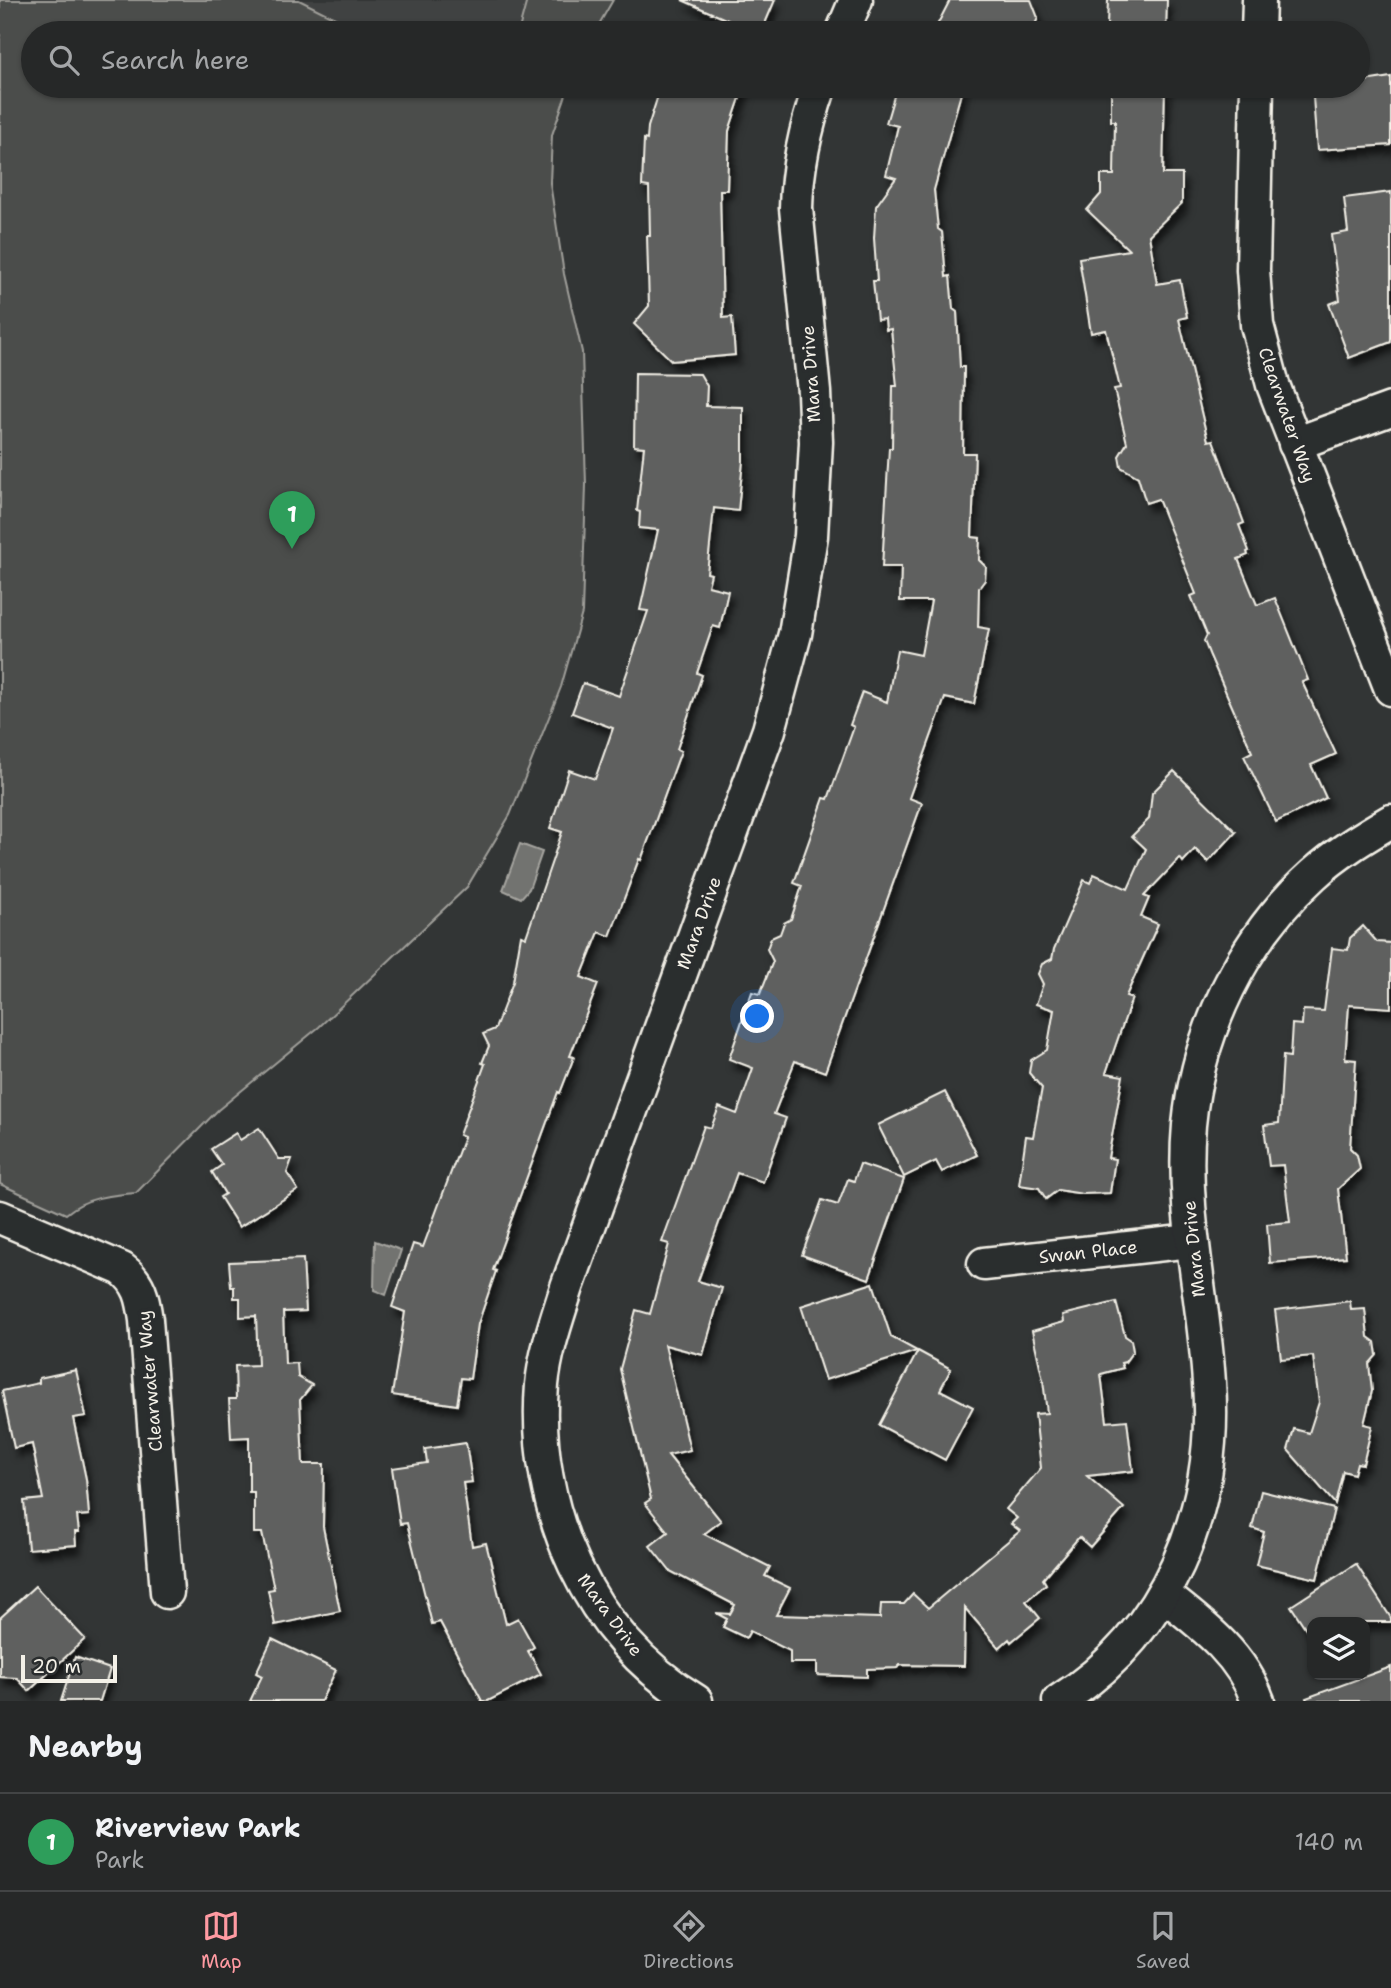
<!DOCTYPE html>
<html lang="en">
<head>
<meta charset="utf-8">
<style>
	body { margin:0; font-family:"Shantell Sans",sans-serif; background:#323434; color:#f1f3f6 }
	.controls { position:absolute; right:21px; bottom:21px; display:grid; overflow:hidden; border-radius:14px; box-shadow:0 2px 5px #0004 }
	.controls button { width:63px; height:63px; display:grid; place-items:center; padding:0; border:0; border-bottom:2px solid #424445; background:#262828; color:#f1f3f6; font:35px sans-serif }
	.scale { position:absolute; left:21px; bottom:18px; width:96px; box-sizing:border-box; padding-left:7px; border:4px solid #f4f1e8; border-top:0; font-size:19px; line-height:24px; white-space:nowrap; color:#f4f1e8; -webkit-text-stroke:5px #2a2d2e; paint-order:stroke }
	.you { position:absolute; left:758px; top:1017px; width:24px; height:24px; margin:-18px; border:5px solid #fff; border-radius:50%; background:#1a73e8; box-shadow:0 0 0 10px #1a73e833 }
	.badge { display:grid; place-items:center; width:46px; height:46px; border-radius:50%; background:#ff9aa2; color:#fff; font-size:23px; font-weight:700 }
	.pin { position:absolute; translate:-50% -58px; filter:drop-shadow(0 2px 4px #0008) }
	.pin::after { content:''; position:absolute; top:37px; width:24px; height:21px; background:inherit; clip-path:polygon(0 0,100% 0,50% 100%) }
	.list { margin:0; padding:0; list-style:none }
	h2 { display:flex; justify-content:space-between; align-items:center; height:91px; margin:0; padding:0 28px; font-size:30px }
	h2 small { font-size:23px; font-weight:400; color:#a4a6a8 }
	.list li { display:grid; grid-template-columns:46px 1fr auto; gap:21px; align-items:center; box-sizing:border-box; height:98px; padding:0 28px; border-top:2px solid #424445 }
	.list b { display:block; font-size:26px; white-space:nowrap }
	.list p { margin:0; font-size:23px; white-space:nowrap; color:#a4a6a8 }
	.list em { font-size:23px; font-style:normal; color:#a4a6a8 }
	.icon { flex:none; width:38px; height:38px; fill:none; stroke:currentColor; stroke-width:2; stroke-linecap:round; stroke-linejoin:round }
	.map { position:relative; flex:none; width:1391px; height:1701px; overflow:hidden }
	.search { position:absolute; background:#262828; box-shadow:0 2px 5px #0004; left:21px; right:21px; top:21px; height:77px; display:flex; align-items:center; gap:18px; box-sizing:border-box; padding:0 24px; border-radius:38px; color:#a4a6a8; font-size:26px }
	.sheet { height:189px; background:#262828 }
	nav { display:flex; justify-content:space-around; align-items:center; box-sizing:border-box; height:98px; border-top:2px solid #424445; background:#262828; font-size:19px; color:#a4a6a8 }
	nav a { display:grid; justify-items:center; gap:4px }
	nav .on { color:#ff9aa2 }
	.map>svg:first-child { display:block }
	.built { fill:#404242 }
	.green { fill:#4b4d4c; stroke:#a09f9a; stroke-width:2 }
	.water { fill:#727370; stroke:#a6a5a0; stroke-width:2 }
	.building { fill:#5f605f; stroke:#f4f1e8; stroke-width:2; filter:url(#shadow) }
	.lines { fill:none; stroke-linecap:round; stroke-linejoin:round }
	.street-casing { stroke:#f4f1e8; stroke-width:37 }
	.street { stroke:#2a2d2e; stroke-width:32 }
	.labels { text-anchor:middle; stroke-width:7; stroke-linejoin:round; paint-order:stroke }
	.street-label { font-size:18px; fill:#f4f1e8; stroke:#2a2d2e }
</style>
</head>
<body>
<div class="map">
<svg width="1391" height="1701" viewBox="0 0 1391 1701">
	<defs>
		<filter id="shadow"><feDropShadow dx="4.5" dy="8" stdDeviation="3.5" flood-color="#0009"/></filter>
	</defs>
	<rect width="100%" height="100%" fill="#323535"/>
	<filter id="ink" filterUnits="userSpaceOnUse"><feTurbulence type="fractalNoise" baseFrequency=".0143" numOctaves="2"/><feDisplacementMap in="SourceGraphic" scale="14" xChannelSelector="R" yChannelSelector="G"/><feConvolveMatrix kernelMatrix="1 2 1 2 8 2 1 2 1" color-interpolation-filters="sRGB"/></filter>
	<g filter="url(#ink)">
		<path class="built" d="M299,0H613L594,33H365Z"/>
		<g class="green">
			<path d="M0,0H299L365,33H33V86L472,88L569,86L552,135L550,183L564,274L582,352L586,485L582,613L561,687L510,815L467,887L319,1027L218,1110L136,1193C111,1195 86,1197 66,1214L0,1184Z"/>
			<path d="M527,0H613L594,33H518Z"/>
		</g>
		<g class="water">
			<path d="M520,844L542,852L529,889L521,898L503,890Z"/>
			<path d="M375,1241L401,1250L386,1295L374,1290Z"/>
		</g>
		<g class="building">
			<path d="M682,0H775L761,33H747L726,24L728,20Z"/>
			<path d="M950,0H1031L1038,18L1031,33H933Z"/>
			<path d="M1108,0H1167L1166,33H1116V26H1107Z"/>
			<path d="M1391,77V145L1317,150L1313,97L1341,94V86H1358V82Z"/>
			<path d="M661,86H744L729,131L727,190H720L723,318L732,317L735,355L672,361L634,324L649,306L647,236H650L649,187L642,186L644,139L647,140L648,127Z"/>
			<path d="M897,86H963L934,190L938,229L942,232L946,277L950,276L953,309L957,312L960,367H964L963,453H975L972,537L980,538L979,560L986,567L985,580L979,588L978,627L989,629L974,704L945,698L909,798L922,803L825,1072L795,1061L774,1114L786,1118L763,1182L737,1173L698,1281L722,1288L703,1355L665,1345L690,1450L668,1455L721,1521L704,1534L770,1567L765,1576L790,1588L776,1615L880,1618L881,1604H904L913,1594L928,1608L1020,1531L1011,1524L1017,1518L1006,1509L1041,1468L1035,1414L1047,1413L1043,1380L1032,1331L1064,1322L1063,1315L1116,1302L1125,1336L1131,1340L1133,1351L1125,1362L1121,1363L1123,1368L1101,1374L1107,1422L1127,1420L1133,1471L1087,1476L1124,1508L1090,1547L1079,1537L1043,1579L1046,1584L1026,1601L1040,1618L1011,1642L1009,1639L999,1648L965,1608L964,1666L900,1665L897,1668L867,1669V1677L817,1675V1663H790V1651L750,1631L746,1638L723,1627L727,1619L716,1613L730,1614L735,1605L670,1571L650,1546L668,1532L645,1503L651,1499L620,1369L636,1310L650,1314L669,1244L662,1242L704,1126L711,1128L719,1107L737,1114L753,1068L729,1059L752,992L760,994L773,961L767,949L771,938L780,934L784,923L791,919L802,886L794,883L824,798L828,799L854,727L850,725L862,692L887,702L897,650L921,655L931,601H900L901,567H882L889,448H892L893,386H897L891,329L886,330L885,319L877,320L873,281H877L874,238L876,206L896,178L886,175L898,126L886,123Z"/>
			<path d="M1111,86H1165L1163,174H1182V203L1149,235L1157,284L1180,280L1187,317L1179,319L1208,441L1213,440L1244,523L1239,525L1249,551L1247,552L1248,555L1238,559L1257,605L1275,598L1308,680L1302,682L1336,754L1311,765L1326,798L1276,822L1244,756L1252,752L1210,656L1204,641L1207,635L1191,596L1196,594L1158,499L1146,503L1138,477L1121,467L1119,456L1127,443L1114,389L1120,388L1106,330L1091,333L1079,258L1129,250L1087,210L1101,194V175H1114L1115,121H1111Z"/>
			<path d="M1391,192V342L1349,358L1329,304L1340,300L1331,235L1348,232L1344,198Z"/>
			<path d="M635,373L700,374L707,386L706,406L743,407V461L738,511L714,508L707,573L711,574L708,586L728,591L720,628L713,626L697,673L702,675L677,749L681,751L641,860L639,859L610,936L599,932L581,977L598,984L570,1056L574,1057L560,1093L558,1092L493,1270L496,1271L478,1324L470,1379L461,1378L457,1405L392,1395L405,1312L392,1307L413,1244L423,1247L464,1137L459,1135L485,1064L482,1063L489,1046L483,1034L495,1029L513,982L521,935L526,937L562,832L550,828L569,770L595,779L613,728L572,713L583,683L619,696L648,611L640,610L658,530L639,528L640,512L637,511L644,447L634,446Z"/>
			<path d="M1174,771L1236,832L1208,862L1195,849L1183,862L1180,858L1144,896L1149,898L1141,917L1158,924L1126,996L1132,998L1106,1073L1123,1076L1108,1158L1115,1159L1110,1193L1083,1194L1058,1190L1046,1199L1039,1188L1019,1185L1026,1136L1033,1137L1042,1088L1029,1073L1031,1060L1047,1050L1054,1010L1036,1004L1043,984L1038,974L1042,964L1052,959L1054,949L1084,880L1090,883L1094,874L1128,889L1146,849L1132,836L1149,819L1152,793Z"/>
			<path d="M1363,926L1377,942L1391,943V1008L1349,1005L1345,1059L1356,1060L1350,1148L1357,1155L1360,1169L1338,1189L1346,1257L1270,1263L1267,1224L1290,1222L1283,1165L1269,1166L1264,1125L1279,1123L1283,1056L1290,1057L1292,1024L1302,1025L1303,1010L1324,1011L1332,948L1348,950L1350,938Z"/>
			<path d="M945,1092L977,1155L942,1172L936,1161L904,1177L878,1125Z"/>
			<path d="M259,1128L279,1159H292L287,1173L298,1190L239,1227L220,1197L225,1194L212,1172L222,1165L211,1149L236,1133L240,1140Z"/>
			<path d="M860,1164L904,1179L869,1279L802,1255L822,1200L838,1205L848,1179L854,1181Z"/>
			<path d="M303,1259L306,1311L283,1312L285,1364L297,1363L298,1377L312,1385L300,1400L303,1464H324L323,1527L340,1611L275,1625L268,1590L274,1589L262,1533H254V1492H249V1437L231,1438L229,1399H236L235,1366L258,1365L256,1316L240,1317V1298H234V1287H231L229,1262Z"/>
			<path d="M873,1283L891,1337L917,1351L825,1380L801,1306Z"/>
			<path d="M1350,1301L1351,1310L1365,1309L1368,1337L1375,1342L1377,1355L1369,1364L1372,1391L1364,1424L1372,1426L1363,1464L1357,1463L1354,1474L1343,1471L1335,1504L1288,1450L1294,1429L1309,1433L1319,1402L1313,1356L1281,1359L1275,1310Z"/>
			<path d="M918,1351L951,1369L940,1390L973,1407L945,1460L879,1425Z"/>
			<path d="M76,1370L86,1416L73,1418L86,1479L89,1515L77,1516L79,1532H75L76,1545L28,1549L24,1501L43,1499L32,1444L14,1448L2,1391L39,1383V1378Z"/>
			<path d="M466,1443L472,1482L463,1483L472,1546L486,1543L506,1624L518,1618L534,1647L528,1651L541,1674L488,1701H482L440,1622L432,1624L407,1523L400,1524L392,1468L427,1463L425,1449Z"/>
			<path d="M1261,1491L1334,1509L1317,1579L1256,1565L1264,1532L1252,1528Z"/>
			<path d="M1356,1564L1391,1618V1622H1312V1633L1310,1635L1291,1606Z"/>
			<path d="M35,1586L85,1639L29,1691L17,1678L0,1677V1618Z"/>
			<path d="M272,1639L336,1670L321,1701H250L262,1676L256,1673Z"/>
			<path d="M75,1657L110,1669L100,1701H61Z"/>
			<path d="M1391,1667V1701H1307L1306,1698Z"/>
		</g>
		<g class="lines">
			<defs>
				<g id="street">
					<path d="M842,33L856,0"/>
					<path d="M1258,33L1259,0"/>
					<path d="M1257,86L1253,270L1257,325L1273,385L1391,689"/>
					<path d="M1295,444L1391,409"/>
					<path d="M0,1217L122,1269C140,1283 143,1298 146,1320L167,1592"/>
					<path d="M984,1264L1191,1241"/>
					<path d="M1163,1594C1201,1624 1241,1653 1258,1701"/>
					<path d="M696,1701C588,1637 532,1508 542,1385C545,1352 557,1319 567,1287L769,730L795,634L811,536L816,442L814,392L796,208C797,165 806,126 820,86"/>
					<path d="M1059,1701C1168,1633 1218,1508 1209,1383C1204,1297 1181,1212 1189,1125C1198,1031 1243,938 1313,875C1337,853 1364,837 1391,821"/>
				</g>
			</defs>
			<use href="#street" class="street-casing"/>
			<use href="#street" class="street"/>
		</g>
	</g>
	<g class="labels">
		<g class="street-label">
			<text transform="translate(811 374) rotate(-94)" y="6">Mara Drive</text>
			<text transform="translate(1287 415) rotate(71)" y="6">Clearwater Way</text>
			<text transform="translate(699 923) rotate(-70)" y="6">Mara Drive</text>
			<text transform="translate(1194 1249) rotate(-96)" y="6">Mara Drive</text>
			<text transform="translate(1088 1252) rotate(-6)" y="6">Swan Place</text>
			<text transform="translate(150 1381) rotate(-95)" y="6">Clearwater Way</text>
			<text transform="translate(610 1615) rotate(54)" y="6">Mara Drive</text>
		</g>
	</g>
</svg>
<div class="controls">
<button><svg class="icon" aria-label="layers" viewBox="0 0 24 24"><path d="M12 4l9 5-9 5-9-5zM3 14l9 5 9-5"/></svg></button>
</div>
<div class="scale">20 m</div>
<div class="you"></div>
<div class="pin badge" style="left:292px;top:549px;background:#2e9e5b">1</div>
<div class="search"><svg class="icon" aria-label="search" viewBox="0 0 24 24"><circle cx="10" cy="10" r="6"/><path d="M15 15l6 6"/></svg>Search here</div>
</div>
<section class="sheet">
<h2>Nearby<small></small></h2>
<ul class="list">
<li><span class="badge" style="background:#2e9e5b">1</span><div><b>Riverview Park</b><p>Park</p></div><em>140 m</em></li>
</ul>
</section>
<nav>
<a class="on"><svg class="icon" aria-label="map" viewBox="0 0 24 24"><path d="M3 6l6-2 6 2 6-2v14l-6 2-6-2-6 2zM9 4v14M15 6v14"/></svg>Map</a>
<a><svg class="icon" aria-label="directions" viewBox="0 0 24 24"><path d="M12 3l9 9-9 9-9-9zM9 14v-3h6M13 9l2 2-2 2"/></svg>Directions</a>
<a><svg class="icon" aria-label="saved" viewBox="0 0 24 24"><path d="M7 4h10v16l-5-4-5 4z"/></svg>Saved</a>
</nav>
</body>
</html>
